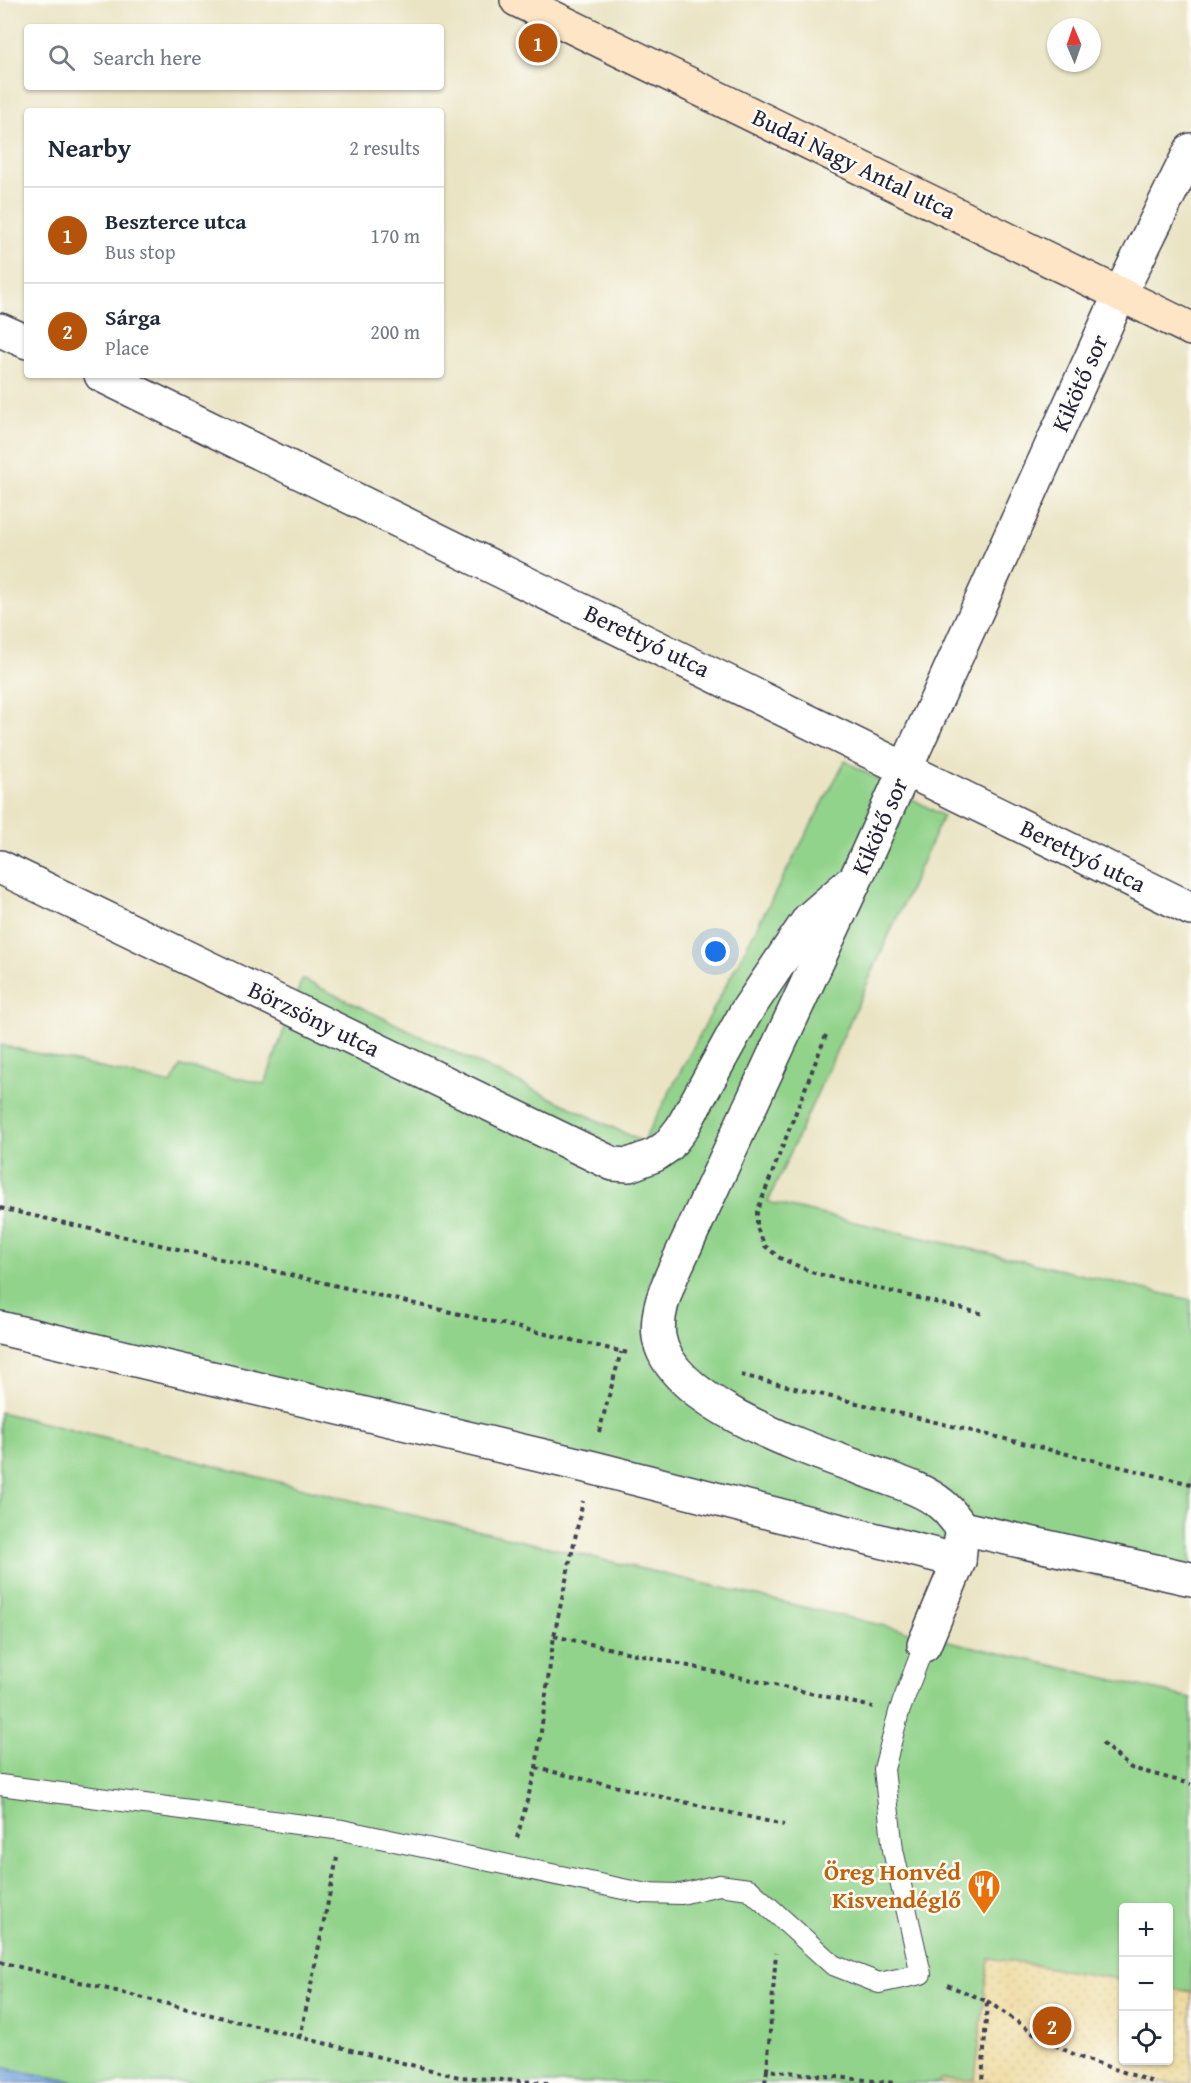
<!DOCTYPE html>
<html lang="en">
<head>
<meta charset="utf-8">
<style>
	body { margin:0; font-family:"Gentium Book Plus",serif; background:#f2f2f3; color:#1f2937 }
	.controls { position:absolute; right:18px; bottom:18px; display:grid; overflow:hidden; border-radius:6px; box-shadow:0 2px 4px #0004 }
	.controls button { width:54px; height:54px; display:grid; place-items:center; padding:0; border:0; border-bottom:2px solid #e0e1e3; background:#fff; color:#1f2937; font:30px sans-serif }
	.compass { position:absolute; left:1047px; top:18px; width:54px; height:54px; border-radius:50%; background:#fff; box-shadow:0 2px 4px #0004; rotate:358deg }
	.you { position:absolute; left:716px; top:952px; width:21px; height:21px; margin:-15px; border:4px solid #fff; border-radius:50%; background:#1a73e8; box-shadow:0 0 0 9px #1a73e833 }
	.badge { display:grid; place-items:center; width:39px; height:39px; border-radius:50%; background:#b45309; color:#fff; font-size:20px; font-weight:700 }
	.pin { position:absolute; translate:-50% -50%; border:3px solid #fff; box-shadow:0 2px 6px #0006 }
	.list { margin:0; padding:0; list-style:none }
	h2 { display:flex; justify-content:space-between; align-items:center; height:78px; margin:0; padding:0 24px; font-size:26px }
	h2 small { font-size:20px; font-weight:400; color:#747a83 }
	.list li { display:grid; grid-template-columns:39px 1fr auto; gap:18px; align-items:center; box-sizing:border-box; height:96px; padding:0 24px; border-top:2px solid #e0e1e3 }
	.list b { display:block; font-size:22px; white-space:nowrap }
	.list p { margin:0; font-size:20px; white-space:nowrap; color:#747a83 }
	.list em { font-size:20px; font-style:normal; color:#747a83 }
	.icon { flex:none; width:33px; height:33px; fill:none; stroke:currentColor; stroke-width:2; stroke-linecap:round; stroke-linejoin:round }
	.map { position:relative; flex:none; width:1191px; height:2083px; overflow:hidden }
	.search { position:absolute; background:#fff; box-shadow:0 2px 4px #0004; left:24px; top:24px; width:420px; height:66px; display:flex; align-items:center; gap:15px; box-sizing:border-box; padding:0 21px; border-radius:6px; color:#747a83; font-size:22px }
	.panel { position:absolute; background:#fff; box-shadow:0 2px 4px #0004; left:24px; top:108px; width:420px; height:270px; border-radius:6px }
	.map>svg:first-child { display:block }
	.green { fill:#92d38b; stroke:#5a7a63; stroke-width:1.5 }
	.sand { fill:url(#sand-dots); stroke:#887e6c; stroke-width:1.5 }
	.water { fill:#74a3dd; stroke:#4b628c; stroke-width:1.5 }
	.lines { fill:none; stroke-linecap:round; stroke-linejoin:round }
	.service-casing { stroke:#403f50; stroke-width:22 }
	.minor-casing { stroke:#403f50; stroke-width:36 }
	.secondary-casing { stroke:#403f50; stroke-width:36 }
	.path { stroke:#403f50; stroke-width:4; stroke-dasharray:4.5 4.5; stroke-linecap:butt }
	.service { stroke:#fff; stroke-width:20 }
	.minor { stroke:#fff; stroke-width:33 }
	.secondary { stroke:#fde5c5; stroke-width:33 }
	.labels { text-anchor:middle; stroke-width:5; stroke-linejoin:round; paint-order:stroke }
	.street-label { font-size:24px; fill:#22223b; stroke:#fdfcf7 }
	.food-label { font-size:24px; font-weight:bold; fill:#c56008; stroke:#fdfcf7; text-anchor:end }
</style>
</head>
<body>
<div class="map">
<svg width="1191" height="2083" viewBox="0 0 1191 2083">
	<defs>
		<pattern id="sand-dots" width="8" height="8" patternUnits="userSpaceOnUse" patternTransform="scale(1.5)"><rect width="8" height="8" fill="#eeda9e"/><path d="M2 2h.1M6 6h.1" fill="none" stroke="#ccbb89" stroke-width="1.8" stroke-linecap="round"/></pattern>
	</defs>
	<rect width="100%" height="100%" fill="#fdfcf7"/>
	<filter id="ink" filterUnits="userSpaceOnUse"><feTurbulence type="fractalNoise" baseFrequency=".0167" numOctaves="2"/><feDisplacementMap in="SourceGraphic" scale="12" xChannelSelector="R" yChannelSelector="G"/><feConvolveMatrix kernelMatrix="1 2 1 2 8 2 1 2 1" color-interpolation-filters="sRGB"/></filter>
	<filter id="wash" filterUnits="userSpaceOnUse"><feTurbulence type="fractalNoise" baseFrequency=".008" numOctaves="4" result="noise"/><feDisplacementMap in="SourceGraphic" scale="24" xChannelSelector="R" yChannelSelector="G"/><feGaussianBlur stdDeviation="1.35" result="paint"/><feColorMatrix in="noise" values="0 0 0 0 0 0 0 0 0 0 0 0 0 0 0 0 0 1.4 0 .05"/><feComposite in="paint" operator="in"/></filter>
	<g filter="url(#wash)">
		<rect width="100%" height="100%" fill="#eae4c4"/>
		<g class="green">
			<path d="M845,761L943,816L768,1202L1191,1300V1596L0,1336V1045L171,1084L181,1066L265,1084L302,979L643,1142Z"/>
			<path d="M0,1412L370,1505L1191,1698V1992L1169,1988L1168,1908H1124L1123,1980L989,1958L975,2080L940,2079L939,2083H81L0,2067Z"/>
		</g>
		<path class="sand" d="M989,1958L1123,1980L1124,2060H1168L1169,1988L1191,1992V2083H939L940,2079L975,2080Z"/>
		<path class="water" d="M0,2067L80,2083H0Z"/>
	</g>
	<g filter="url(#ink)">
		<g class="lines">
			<defs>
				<path id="service" d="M0,1785L342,1830L642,1893L681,1894L719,1885L749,1889L833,1965L879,1983L921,1974L893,1850L884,1769L899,1712L924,1645"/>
				<g id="minor">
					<path d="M1191,150L1120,294L857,876L672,1275C664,1295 656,1315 659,1337C670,1405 814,1451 871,1472C893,1481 922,1488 941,1504C949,1510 956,1520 962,1528L1191,1579"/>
					<path d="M0,330L27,342"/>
					<path d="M101,375L1191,909"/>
					<path d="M0,867L613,1164L629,1165L655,1155L668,1146L682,1128L746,1012L809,919L848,885"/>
					<path d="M0,1328L590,1467L959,1561"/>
					<path d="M924,1645L959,1561L961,1539"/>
				</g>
				<path id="secondary" d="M517,0L1191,329"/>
			</defs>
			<use href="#service" class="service-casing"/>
			<use href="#minor" class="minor-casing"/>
			<use href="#secondary" class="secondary-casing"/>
			<g class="path">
				<path d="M826,1035L757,1212V1228L765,1246L780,1258L814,1273L984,1314"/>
				<path d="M0,1208L628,1353"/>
				<path d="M741,1375L1191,1484"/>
				<path d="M599,1432L621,1352"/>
				<path d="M554,1636L873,1707"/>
				<path d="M1102,1743L1131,1768L1191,1784"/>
				<path d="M536,1768L784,1825"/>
				<path d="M517,1838L536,1768L554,1636L583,1501"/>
				<path d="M0,1962L459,2077L549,2083"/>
				<path d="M947,1985L987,2001L982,2083"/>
				<path d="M987,2001L1044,2040L1082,2058L1156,2083"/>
				<path d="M300,2038L337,1858"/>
				<path d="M767,2070L776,1953"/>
				<path d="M765,2083L767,2070L895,2083"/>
			</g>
			<use href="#service" class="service"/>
			<use href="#minor" class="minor"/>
			<use href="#secondary" class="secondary"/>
		</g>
	</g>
	<defs>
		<symbol id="restaurant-pin" viewBox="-11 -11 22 30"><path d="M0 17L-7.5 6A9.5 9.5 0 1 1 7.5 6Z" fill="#e8710a" stroke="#fdfcf7"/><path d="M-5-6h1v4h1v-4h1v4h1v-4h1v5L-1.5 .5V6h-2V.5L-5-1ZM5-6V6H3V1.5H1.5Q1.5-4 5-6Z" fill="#fff"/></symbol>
	</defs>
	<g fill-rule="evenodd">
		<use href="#restaurant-pin" x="965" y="1867" width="38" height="52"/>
	</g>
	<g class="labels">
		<g class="street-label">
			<text transform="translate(854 164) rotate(26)" y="8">Budai Nagy Antal utca</text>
			<text transform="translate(1080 383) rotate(-66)" y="8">Kikötő sor</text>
			<text transform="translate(647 641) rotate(26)" y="8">Berettyó utca</text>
			<text transform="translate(880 826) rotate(-66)" y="8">Kikötő sor</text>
			<text transform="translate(1083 856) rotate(26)" y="8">Berettyó utca</text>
			<text transform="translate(314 1019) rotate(26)" y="8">Börzsöny utca</text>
		</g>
		<g class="food-label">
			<text x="961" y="1880">Öreg Honvéd<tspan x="961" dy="28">Kisvendéglő</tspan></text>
		</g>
	</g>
</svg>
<div class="controls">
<button>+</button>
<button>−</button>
<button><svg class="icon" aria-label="locate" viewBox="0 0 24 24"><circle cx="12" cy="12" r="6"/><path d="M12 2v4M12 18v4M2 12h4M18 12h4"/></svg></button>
</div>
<svg class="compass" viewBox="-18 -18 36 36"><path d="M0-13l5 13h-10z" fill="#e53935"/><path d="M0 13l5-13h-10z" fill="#747a83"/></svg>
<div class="you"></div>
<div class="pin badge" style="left:538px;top:43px">1</div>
<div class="pin badge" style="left:1052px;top:2026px">2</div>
<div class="search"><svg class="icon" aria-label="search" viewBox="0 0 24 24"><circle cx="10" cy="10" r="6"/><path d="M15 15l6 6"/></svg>Search here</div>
<section class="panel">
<h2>Nearby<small>2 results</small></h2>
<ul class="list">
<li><span class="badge">1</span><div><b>Beszterce utca</b><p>Bus stop</p></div><em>170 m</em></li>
<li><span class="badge">2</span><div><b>Sárga</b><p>Place</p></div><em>200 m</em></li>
</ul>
</section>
</div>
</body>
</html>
